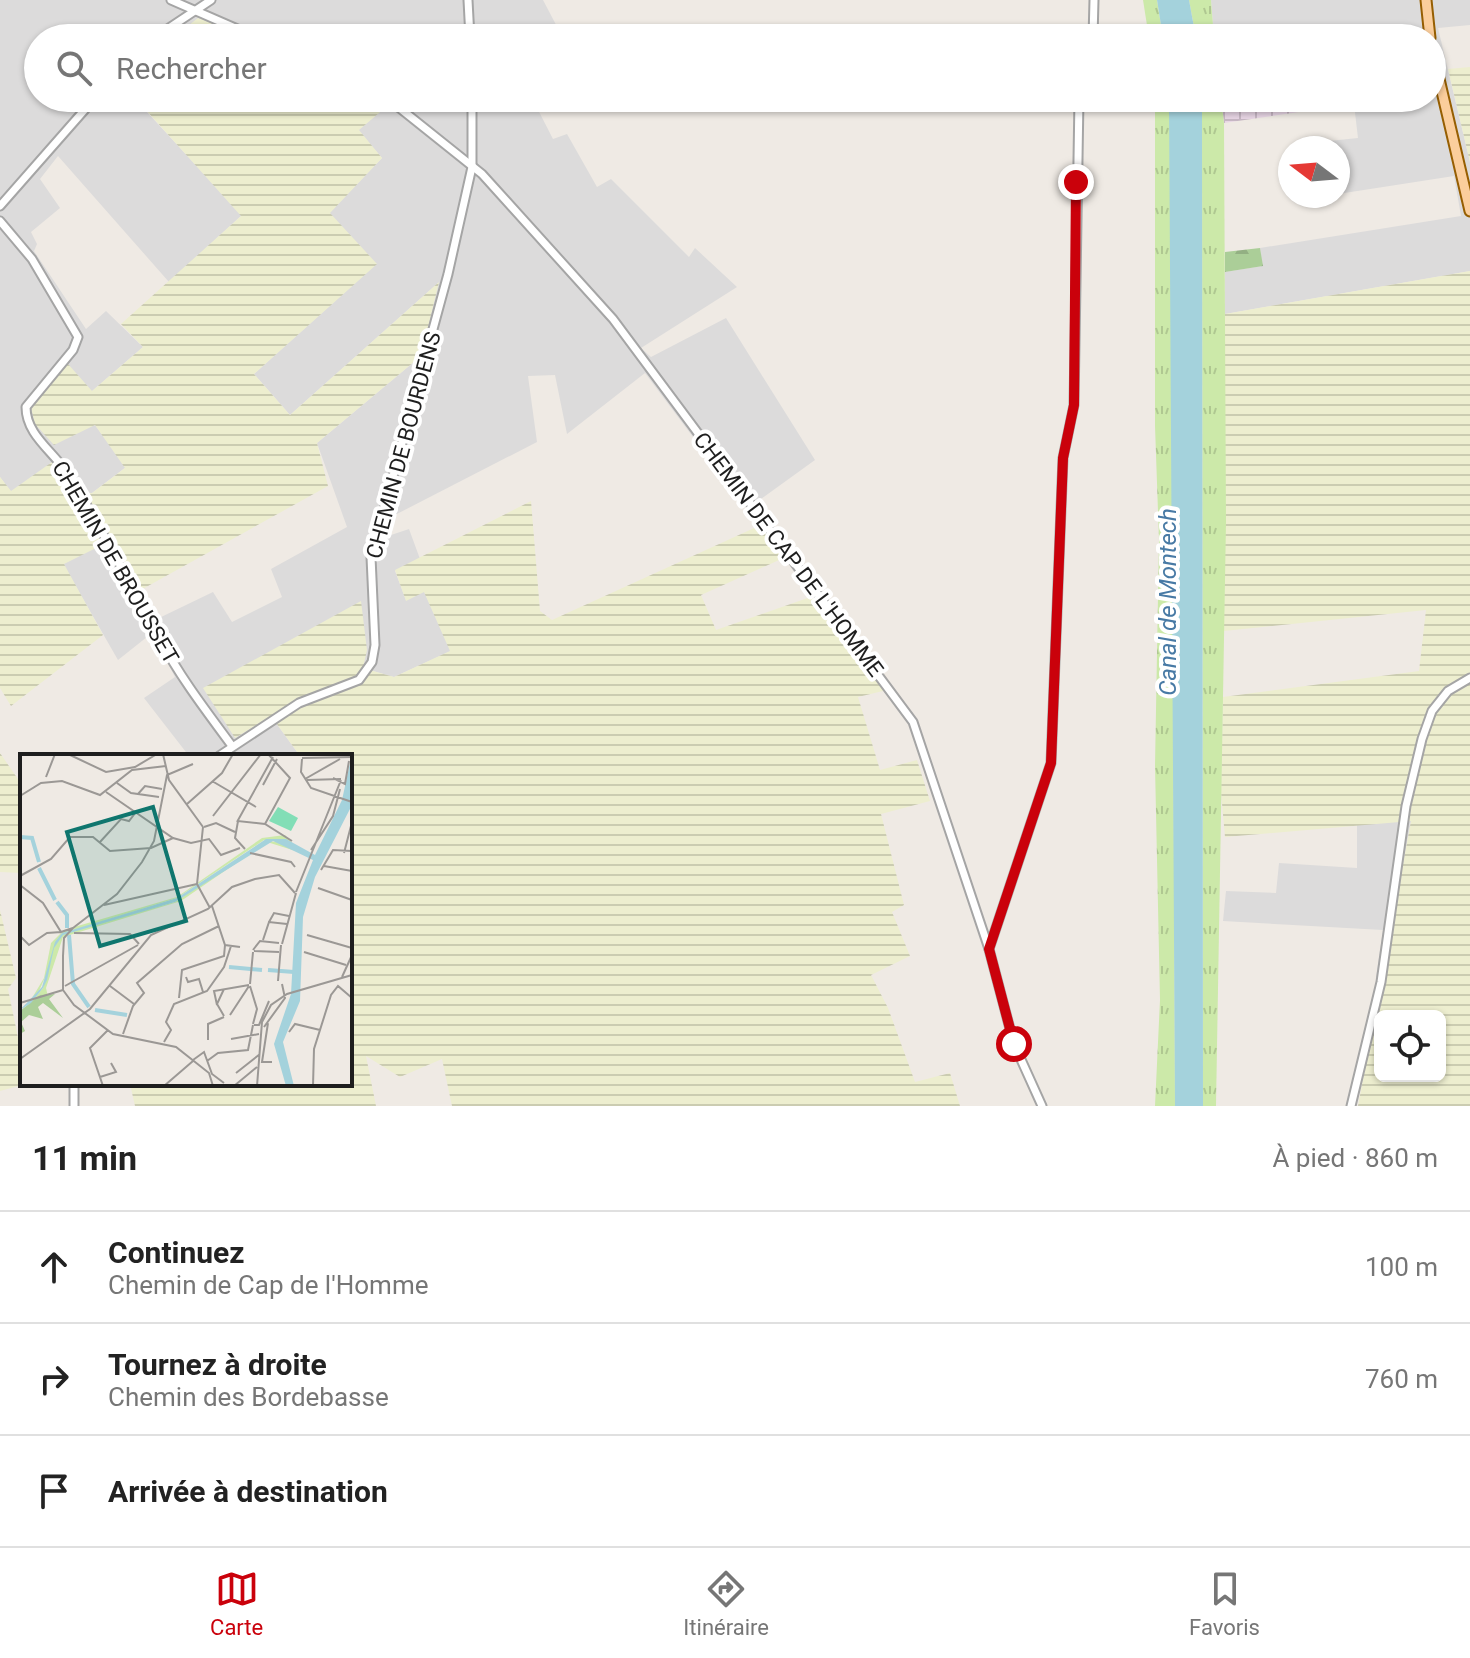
<!DOCTYPE html>
<html lang="fr">
<head>
<meta charset="utf-8">
<style>
	body { margin:0; font-family:Roboto,sans-serif; background:#f6f6f6; color:#222 }
	.controls { position:absolute; right:24px; bottom:24px; display:grid; overflow:hidden; border-radius:12px; box-shadow:0 2px 6px #0004 }
	.controls button { width:72px; height:72px; display:grid; place-items:center; padding:0; border:0; border-bottom:2px solid #e0e0e0; background:#fff; color:#222; font:40px sans-serif }
	.compass { position:absolute; left:1278px; top:136px; width:72px; height:72px; border-radius:50%; background:#fff; box-shadow:0 2px 6px #0004; rotate:286deg }
	.stop { position:absolute; width:24px; height:24px; margin:-18px; border:6px solid #ca010b; border-radius:50%; background:#fff }
	.stop.end { background:#ca010b; border-color:#fff; box-shadow:0 2px 8px #0008 }
	.list { margin:0; padding:0; list-style:none }
	h2 { display:flex; justify-content:space-between; align-items:center; height:104px; margin:0; padding:0 32px; font-size:34px }
	h2 small { font-size:26px; font-weight:400; color:#767676 }
	.list li { display:grid; grid-template-columns:52px 1fr auto; gap:24px; align-items:center; box-sizing:border-box; height:112px; padding:0 32px; border-top:2px solid #e0e0e0 }
	.list b { display:block; font-size:30px; white-space:nowrap }
	.list p { margin:0; font-size:26px; white-space:nowrap; color:#767676 }
	.list em { font-size:26px; font-style:normal; color:#767676 }
	.icon { flex:none; width:44px; height:44px; fill:none; stroke:currentColor; stroke-width:2; stroke-linecap:round; stroke-linejoin:round }
	.map { position:relative; flex:none; width:1470px; height:1106px; overflow:hidden }
	.search { position:absolute; background:#fff; box-shadow:0 2px 6px #0004; left:24px; right:24px; top:24px; height:88px; display:flex; align-items:center; gap:20px; box-sizing:border-box; padding:0 28px; border-radius:44px; color:#767676; font-size:30px }
	.sheet { height:440px; background:#fff }
	nav { display:flex; justify-content:space-around; align-items:center; box-sizing:border-box; height:112px; border-top:2px solid #e0e0e0; background:#fff; font-size:22px; color:#767676 }
	nav a { display:grid; justify-items:center; gap:4px }
	nav .on { color:#ca010b }
	.map>svg:first-child { display:block }
	.residential { fill:#dcdbdb }
	.industrial { fill:url(#industrial-grid) }
	.farmland { fill:url(#farmland-rules); fill-rule:evenodd }
	.grass { fill:url(#grass-tufts) }
	.forest { fill:url(#forest-firs) }
	.water { fill:#a4d2dc }
	.lines { fill:none; stroke-linecap:round; stroke-linejoin:round }
	.minor-casing { stroke:#a5a5a5; stroke-width:11 }
	.major-casing { stroke:#965e01; stroke-width:13 }
	.minor { stroke:#fff; stroke-width:7 }
	.major { stroke:#fbce9c; stroke-width:9 }
	.route { stroke:#ca010b; stroke-width:10 }
	.labels { text-anchor:middle; stroke-width:8; stroke-linejoin:round; paint-order:stroke }
	.street-label { font-size:22px; fill:#1e1e1e; stroke:#fff }
	.water-label { font-size:24px; font-style:italic; fill:#487aa5; stroke:#fff }
	.inset-river { fill:none; stroke:#a4d2dc; stroke-width:4 }
	.inset-road { fill:none; stroke:#9b9895; stroke-width:2 }
	.view { fill:#0f766e; fill-opacity:0.15; stroke:#0f766e; stroke-width:4 }
	.inset-edge { fill:none; stroke:#1e1e1e; stroke-width:4 }
</style>
</head>
<body>
<div class="map">
<svg width="1470" height="1106" viewBox="0 0 1470 1106">
	<defs>
		<pattern id="industrial-grid" width="8" height="8" patternUnits="userSpaceOnUse" patternTransform="scale(2)"><rect width="8" height="8" fill="#e8d6e5"/><path d="M0 4h8M4 0v8" fill="none" stroke="#c7b7c4"/></pattern>
		<pattern id="farmland-rules" width="6" height="5" patternUnits="userSpaceOnUse" patternTransform="scale(2)"><rect width="6" height="5" fill="#edeecf"/><path d="M0 2.5h6" fill="none" stroke="#cbccb1"/></pattern>
		<pattern id="grass-tufts" width="24" height="20" patternUnits="userSpaceOnUse" patternTransform="scale(2)"><rect width="24" height="20" fill="#cce9a9"/><path d="M3 7l-1-3M5 7V3M7 7l1-3M15 17l-1-3M17 17v-4M19 17l1-3" fill="none" stroke="#afc791"/></pattern>
		<pattern id="forest-firs" width="22" height="20" patternUnits="userSpaceOnUse" patternTransform="scale(2)"><rect width="22" height="20" fill="#abce98"/><path d="M5 1l3.5 6h-7zM16 11l3.5 6h-7z" fill="#93b083"/></pattern>
	</defs>
	<rect width="100%" height="100%" fill="#efeae4"/>
	<g class="residential">
		<path d="M0,0H543L563,38H38V98H159L146,111L242,215L169,282L58,156L40,179L60,208L31,232L37,244L34,251L86,329L106,311L143,347L91,392L67,365L95,425L126,467L92,493L11,492L0,477Z"/>
		<path d="M1211,0H1470V25L1438,28L1470,162V271L1225,314V272L1262,266L1260,248L1461,216L1454,176L1338,194V148H1330L1329,141L1358,138L1354,104L1387,98H1432V38H1214Z"/>
		<path d="M369,98H532L553,139L567,134L597,187L611,179L689,257L695,248L737,287L641,348L651,357L726,318L815,460L747,509L645,373L567,434L555,375L528,376L537,442L391,517L385,537L409,529L420,559L395,571L406,600L424,591L451,651L394,677L362,668L271,716L300,756H189L144,698L175,677L152,633L118,660L63,564L110,540L157,619L213,592L232,622L282,597L271,569L347,527L317,443L421,356L438,283L290,415L254,374L376,264L329,213L382,158L358,130L386,107Z"/>
		<path d="M1411,821L1401,875L1458,872L1461,979L1376,977L1383,930L1223,921L1226,891L1276,893L1279,863L1357,868V823Z"/>
	</g>
	<path class="industrial" d="M1221,98H1387V99L1224,123Z"/>
	<g class="farmland">
		<path d="M198,18L249,38L175,36Z"/>
		<path d="M1470,67V162L1448,69Z"/>
		<path d="M159,98H369L386,107L359,130L382,158L330,213L377,264L254,374L290,415L439,282L421,356L317,443L328,486L139,591L110,541L64,564L103,635L11,706L0,688V477L11,491L52,462L77,494L92,493L125,468L95,425L54,445L35,424L31,408L68,364L92,391L143,347L121,324L241,216L146,110Z"/>
		<path d="M1470,271V1106H1358L1411,821L1225,837L1221,792L1223,697L1419,671L1426,610L1224,631L1225,314ZM1380,1016H1440V1076H1380Z"/>
		<path d="M531,501L540,611L552,620L763,524L788,556L701,595L716,630L819,594L887,690L858,697L880,770L917,760L930,801L881,814L904,905L892,912L910,956L871,975L888,1008L915,1082L950,1073L960,1106H452L442,1059L400,1077L366,1056L376,1106H135L130,1084H350V756H300L271,716L235,738L203,688L361,601L367,650L363,668L394,677L450,651L424,592L406,601L395,570Z"/>
		<path d="M0,753L22,785V873L0,872Z"/>
		<path d="M0,910L16,978L8,989L22,1057V1084H26L0,1091Z"/>
	</g>
	<g class="grass">
		<path d="M1143,0H1157L1163,38H1149Z"/>
		<path d="M1189,0H1211L1214,38H1196Z"/>
		<path d="M1155,98H1169L1171,117L1175,1106H1155L1160,1000L1155,766L1159,540L1155,426Z"/>
		<path d="M1202,98H1221L1224,123L1226,522L1216,1106H1203Z"/>
	</g>
	<path class="forest" d="M1260,248L1263,266L1225,272V252Z"/>
	<g class="water">
		<path d="M1157,0H1189L1196,38H1163Z"/>
		<path d="M1169,98H1202V102L1203,1106H1175Z"/>
	</g>
	<g class="lines">
		<defs>
			<g id="minor">
				<path d="M171,0L258,38"/>
				<path d="M468,0L470,38"/>
				<path d="M154,38L211,0"/>
				<path d="M1093,38L1094,0"/>
				<path d="M381,98L397,106L482,174L613,319L913,722L989,949L1014,1044L1042,1106"/>
				<path d="M0,206L95,98"/>
				<path d="M0,221L32,259L78,337L73,350L26,407C26,435 53,451 67,473C102,527 129,584 160,639C180,677 207,712 232,746"/>
				<path d="M219,756L299,703L359,680L372,662L375,645L371,557L448,274L472,167V98"/>
				<path d="M989,949L1051,763L1063,458L1074,405L1079,98"/>
				<path d="M74,1106V1084"/>
				<path d="M1351,1106L1381,982L1406,806L1422,739L1432,711L1448,691L1470,678"/>
			</g>
			<g id="major">
				<path d="M1426,0L1430,38"/>
				<path d="M1432,49L1470,211"/>
			</g>
		</defs>
		<use href="#minor" class="minor-casing"/>
		<use href="#major" class="major-casing"/>
		<use href="#minor" class="minor"/>
		<use href="#major" class="major"/>
	</g>
	<g class="lines">
		<path class="route" d="M1014,1044L989,949L1051,763L1063,458L1074,405L1076,182"/>
	</g>
	<g class="labels">
		<g class="street-label">
			<text transform="translate(403 445) rotate(-75)" y="8">CHEMIN DE BOURDENS</text>
			<text transform="translate(789 554) rotate(53)" y="8">CHEMIN DE CAP DE L'HOMME</text>
			<text transform="translate(116 562) rotate(60)" y="8">CHEMIN DE BROUSSET</text>
		</g>
		<g class="water-label">
			<text transform="translate(1168 602) rotate(-90)" y="8">Canal de Montech</text>
		</g>
	</g>
	<g transform="translate(20 754)">
		<rect width="332" height="332" fill="#efeae4"/>
		<path d="M265,81L273,90L266,86H244L157,144L54,176L155,148L247,87L257,88L282,99L247,88L161,147L43,183L26,234L28,243L20,241L10,251L0,257L9,251L23,234L26,221L19,237L12,244L24,224L31,189L44,176L157,143L242,84Z" fill="#cce9a9"/>
		<path d="M35,240L29,245L43,264L23,249L18,253L23,265L9,261L1,268L5,277L0,280V257L20,241Z" fill="#abce98"/>
		<path d="M258,53L278,64L271,77L249,67Z" fill="#82deb6"/>
		<path d="M332,0L331,53L295,123L283,163L280,247L263,288L274,332H266L254,290L271,240L276,149L293,106L253,87L155,148L43,181L34,194L27,226L23,234L11,249L0,256L22,233L35,188L42,179L157,144L246,85H266L295,101L322,46Z" fill="#a4d2dc"/>
		<path class="inset-river" d="M0,83L12,84L19,108M19,114L35,146M37,148L47,161V174M49,181L53,230L69,253M209,213L242,216M248,216L274,218M75,256L107,261"/>
		<path class="inset-road" d="M48,0L86,18L115,13L137,0M143,0L149,26L183,73M282,4L332,3M282,5L281,18L291,34L332,48M26,23L35,0M313,24L325,30L329,7M285,25L320,5M287,26L321,25M192,27L236,53M97,29L111,39L139,43M243,31L257,5M86,38L153,84L171,89L189,85L201,101L220,94M118,40L125,32L142,35M0,42L21,29L42,27L80,41L112,16L146,12M167,50L202,19L213,0M193,62L241,0M217,68L253,3M245,70L270,24L248,0M183,73L177,130L190,154M184,73L196,69L215,78M80,88L101,65L109,67L116,58M225,95L215,84L218,67L245,70L272,87M291,96L313,62L320,35M230,99L271,108L275,113M324,99L332,68M304,112L332,117M301,116L313,96L332,97M0,122L31,105L50,83H73L90,97L131,94L153,84M0,131L23,149L41,178L53,174L44,184L43,202V236L54,251L93,280L156,293L189,319L193,332M298,134L332,146M276,138L321,26M84,151L177,130M192,152L205,191L220,193M249,168L254,159L269,162M53,174L97,140L122,108L134,87L147,21L173,10M54,179L110,180L119,190M287,181L332,194M0,182L9,191L27,179L41,178M243,186L249,168L267,170M262,190L276,139M233,196L240,187L259,189M234,197L259,198M284,198L326,211M166,223L168,228L179,225L183,238M322,223L332,201M258,227L261,191M230,230L233,198M45,232L118,191M90,232L114,250M230,232L237,255L233,270M204,235L197,250L204,262M159,244L162,216L204,202L205,191M0,249L43,236M197,251L194,237L229,231M210,261L229,232M248,269L242,308H252M234,271H239L249,247M244,273L265,244L262,230M269,278L275,270L300,276M103,280L113,252L124,239L117,229L162,190L199,172M211,285L239,280M188,286V270L204,263M144,288L151,276L146,268L154,250L187,237L204,213L211,192M0,305L70,255L131,181L188,155L212,133L235,125L259,121L275,139M173,306L184,298L192,320L204,329M187,307L198,299L228,296L233,271M216,319L240,300M80,323L96,318L91,309M83,332L70,294L88,276M144,332L173,307M214,332L237,313M237,332L242,268L251,251L267,240L332,221M293,332L294,295L311,241L318,232L332,244"/>
		<path class="view" d="M133,53L166,167L80,192L47,78Z"/>
		<rect width="332" height="332" class="inset-edge"/>
	</g>
</svg>
<div class="controls">
<button><svg class="icon" aria-label="locate" viewBox="0 0 24 24"><circle cx="12" cy="12" r="6"/><path d="M12 2v4M12 18v4M2 12h4M18 12h4"/></svg></button>
</div>
<svg class="compass" viewBox="-18 -18 36 36"><path d="M0-13l5 13h-10z" fill="#e53935"/><path d="M0 13l5-13h-10z" fill="#767676"/></svg>
<div class="stop" style="left:1014px;top:1044px"></div>
<div class="stop end" style="left:1076px;top:182px"></div>
<div class="search"><svg class="icon" aria-label="search" viewBox="0 0 24 24"><circle cx="10" cy="10" r="6"/><path d="M15 15l6 6"/></svg>Rechercher</div>
</div>
<section class="sheet">
<h2>11 min<small>À pied · 860 m</small></h2>
<ul class="list">
<li><svg class="icon" aria-label="ahead" viewBox="0 0 24 24"><path d="M12 20V5M6 11l6-6 6 6"/></svg><div><b>Continuez</b><p>Chemin de Cap de l'Homme</p></div><em>100 m</em></li>
<li><svg class="icon" aria-label="right" viewBox="0 0 24 24"><path d="M7 20v-9h11M14 6l5 5-5 5"/></svg><div><b>Tournez à droite</b><p>Chemin des Bordebasse</p></div><em>760 m</em></li>
<li><svg class="icon" aria-label="arrive" viewBox="0 0 24 24"><path d="M6 21V4h12l-3 4 3 4H6"/></svg><div><b>Arrivée à destination</b></div></li>
</ul>
</section>
<nav>
<a class="on"><svg class="icon" aria-label="map" viewBox="0 0 24 24"><path d="M3 6l6-2 6 2 6-2v14l-6 2-6-2-6 2zM9 4v14M15 6v14"/></svg>Carte</a>
<a><svg class="icon" aria-label="directions" viewBox="0 0 24 24"><path d="M12 3l9 9-9 9-9-9zM9 14v-3h6M13 9l2 2-2 2"/></svg>Itinéraire</a>
<a><svg class="icon" aria-label="saved" viewBox="0 0 24 24"><path d="M7 4h10v16l-5-4-5 4z"/></svg>Favoris</a>
</nav>
</body>
</html>
